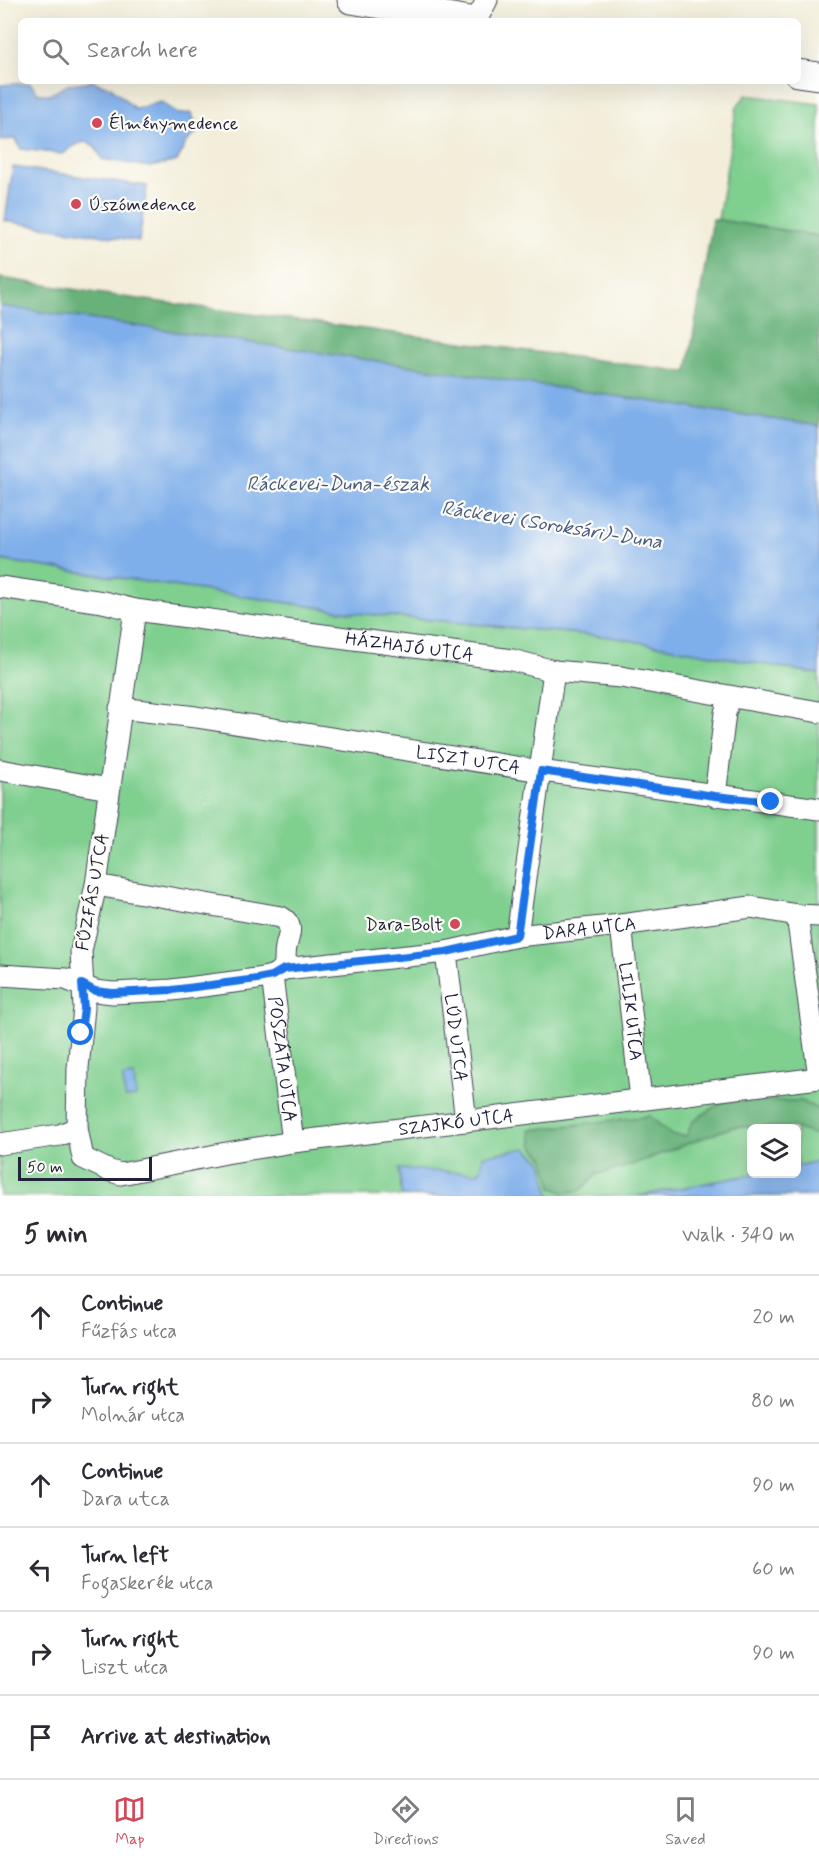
<!DOCTYPE html>
<html lang="en">
<head>
<meta charset="utf-8">
<style>
	body { margin:0; font-family:Mynerve,sans-serif; background:#f2f2f3; color:#2b2b33 }
	.controls { position:absolute; right:18px; bottom:18px; display:grid; overflow:hidden; border-radius:9px; box-shadow:0 6px 24px #0002 }
	.controls button { width:54px; height:54px; display:grid; place-items:center; padding:0; border:0; border-bottom:2px solid #e1e1e2; background:#fff; color:#2b2b33; font:30px sans-serif }
	.scale { position:absolute; left:18px; bottom:15px; width:134px; box-sizing:border-box; padding-left:6px; border:3px solid #22223b; border-top:0; font-size:16px; line-height:21px; white-space:nowrap; color:#22223b; -webkit-text-stroke:4px #fdfcf7; paint-order:stroke }
	.stop { position:absolute; width:18px; height:18px; margin:-14px; border:4px solid #1a73e8; border-radius:50%; background:#fff }
	.stop.end { background:#1a73e8; border-color:#fff; box-shadow:0 2px 6px #0008 }
	.list { margin:0; padding:0; list-style:none }
	h2 { display:flex; justify-content:space-between; align-items:center; height:78px; margin:0; padding:0 24px; font-size:26px }
	h2 small { font-size:20px; font-weight:400; color:#7c7c81 }
	.list li { display:grid; grid-template-columns:39px 1fr auto; gap:18px; align-items:center; box-sizing:border-box; height:84px; padding:0 24px; border-top:2px solid #e1e1e2 }
	.list b { display:block; font-size:22px; white-space:nowrap }
	.list p { margin:0; font-size:20px; white-space:nowrap; color:#7c7c81 }
	.list em { font-size:20px; font-style:normal; color:#7c7c81 }
	.icon { flex:none; width:33px; height:33px; fill:none; stroke:currentColor; stroke-width:2; stroke-linecap:round; stroke-linejoin:round }
	.map { position:relative; flex:none; width:819px; height:1196px; overflow:hidden }
	.search { position:absolute; background:#fff; box-shadow:0 6px 24px #0002; left:18px; right:18px; top:18px; height:66px; display:flex; align-items:center; gap:15px; box-sizing:border-box; padding:0 21px; border-radius:9px; color:#7c7c81; font-size:22px }
	.sheet { height:582px; background:#fff }
	nav { display:flex; justify-content:space-around; align-items:center; box-sizing:border-box; height:84px; border-top:2px solid #e1e1e2; background:#fff; font-size:16px; color:#7c7c81 }
	nav a { display:grid; justify-items:center; gap:3px }
	nav .on { color:#d1495b }
	.map>svg:first-child { display:block }
	.green { fill:#7fcf8f; stroke:#507865; stroke-width:1.5 }
	.forest { fill:#67b27a; stroke:#446a5a; stroke-width:1.5 }
	.water { fill:#7fafea; stroke:#506892; stroke-width:1.5 }
	.lines { fill:none; stroke-linecap:round; stroke-linejoin:round }
	.minor-casing { stroke:#414153; stroke-width:23 }
	.tertiary-casing { stroke:#414153; stroke-width:29 }
	.minor { stroke:#fff; stroke-width:21 }
	.tertiary { stroke:#fff; stroke-width:27 }
	.route { stroke:#1a73e8; stroke-width:8 }
	.poi-dot { fill:#d1495b; stroke:#fdfcf7; stroke-width:2 }
	.labels { text-anchor:middle; stroke-width:4.5; stroke-linejoin:round; paint-order:stroke }
	.poi-label { font-size:18px; fill:#22223b; stroke:#fdfcf7; text-anchor:start }
	.street-label { font-size:18px; fill:#22223b; stroke:#fdfcf7 }
	.water-label { font-size:20px; font-style:italic; fill:#475a81; stroke:#fdfcf7 }
</style>
</head>
<body>
<div class="map">
<svg width="819" height="1196" viewBox="0 0 819 1196">
	<rect width="100%" height="100%" fill="#fdfcf7"/>
	<filter id="ink" filterUnits="userSpaceOnUse"><feTurbulence type="fractalNoise" baseFrequency=".0167" numOctaves="2"/><feDisplacementMap in="SourceGraphic" scale="12" xChannelSelector="R" yChannelSelector="G"/><feConvolveMatrix kernelMatrix="1 2 1 2 8 2 1 2 1" color-interpolation-filters="sRGB"/></filter>
	<filter id="wash" filterUnits="userSpaceOnUse"><feTurbulence type="fractalNoise" baseFrequency=".008" numOctaves="4" result="noise"/><feDisplacementMap in="SourceGraphic" scale="24" xChannelSelector="R" yChannelSelector="G"/><feGaussianBlur stdDeviation="1.35" result="paint"/><feColorMatrix in="noise" values="0 0 0 0 0 0 0 0 0 0 0 0 0 0 0 0 0 1.4 0 .05"/><feComposite in="paint" operator="in"/></filter>
	<g filter="url(#wash)">
		<rect width="100%" height="100%" fill="#f3eeda"/>
		<g class="green">
			<path d="M746,95L819,104V236L718,220L737,106Z"/>
			<path d="M0,560L356,613L612,637L819,674V1161L797,1166L796,1128H752V1174H756L638,1196H0Z"/>
		</g>
		<g class="forest">
			<path d="M713,219L819,236V426L0,306V278L116,296L687,372Z"/>
			<path d="M725,1100L802,1101L819,1110V1134H812L793,1127H732L623,1168L597,1174L581,1190L564,1193L552,1187L545,1159L533,1146L530,1130L650,1116L671,1135L686,1136L693,1121Z"/>
		</g>
		<g class="water">
			<path d="M92,81L112,88L135,109L161,102L178,114L192,113L197,132L186,143L177,161L150,167L102,159C91,135 80,140 63,154L21,149L16,139L0,140V85L30,83L38,93L49,95L70,84Z"/>
			<path d="M13,167L147,186L139,241L5,221Z"/>
			<path d="M0,306L819,426V674L612,637L356,613L0,560Z"/>
			<path d="M134,1076L136,1097L125,1098L123,1077Z"/>
			<path d="M526,1148L542,1162L550,1196H402L399,1169L478,1173L482,1167L483,1156Z"/>
			<path d="M819,1161V1195L815,1196H638L756,1174H796L797,1166Z"/>
		</g>
	</g>
	<g filter="url(#ink)">
		<g class="lines">
			<defs>
				<g id="minor">
					<path d="M476,21L487,0"/>
					<path id="s1" d="M0,587L103,602L135,610L512,660L554,671L621,677L819,712"/>
					<path id="s2" d="M135,610L96,885L81,951L84,1008L78,1068L77,1128L83,1158L110,1171L121,1174L226,1153L293,1142L819,1078"/>
					<path id="s3" d="M120,708L196,717L541,771L819,809"/>
					<path d="M0,770L109,789"/>
					<path d="M715,796L725,713L730,697"/>
					<path d="M96,885L281,917C293,924 290,932 287,943C284,951 286,961 284,969"/>
					<path d="M797,915L819,1077"/>
					<path id="s4" d="M621,925L641,1099"/>
					<path d="M517,936L554,671"/>
					<path id="s5" d="M446,952L466,1121"/>
					<path id="s6" d="M0,975L66,979L95,991L113,993L172,990L257,979L272,976L284,969L446,952L517,936L621,925L751,907L797,915L819,916"/>
					<path id="s7" d="M272,976L293,1142"/>
					<path d="M0,1144L60,1135L77,1128"/>
				</g>
				<g id="tertiary">
					<path d="M351,0L476,21"/>
					<path d="M798,73L819,76"/>
				</g>
			</defs>
			<use href="#minor" class="minor-casing"/>
			<use href="#tertiary" class="tertiary-casing"/>
			<use href="#minor" class="minor"/>
			<use href="#tertiary" class="tertiary"/>
		</g>
	</g>
	<g class="lines" filter="url(#ink)">
		<path class="route" d="M81,1033L84,1008L82,984L95,991L113,993L172,990L257,979L272,976L284,969L446,952L517,936L541,771L715,796L771,802"/>
	</g>
	<g class="poi-dot">
		<circle cx="97" cy="123" r="6"/>
		<circle cx="76" cy="204" r="6"/>
		<circle cx="455" cy="924" r="6"/>
	</g>
	<g class="labels">
		<g class="poi-label">
			<text x="109" y="129">Élménymedence</text>
			<text x="88" y="210">Úszómedence</text>
			<text x="443" y="930" text-anchor="end">Dara-Bolt</text>
		</g>
		<g class="street-label">
			<text dy="6" stroke="none"><textPath href="#s1" startOffset="414">HÁZHAJÓ UTCA</textPath></text>
			<text dy="6" stroke="none"><textPath href="#s3" startOffset="352">LISZT UTCA</textPath></text>
			<text transform="translate(92 892) rotate(-80)" y="6">FŰZFÁS UTCA</text>
			<text dy="6" stroke="none"><textPath href="#s6" startOffset="598">DARA UTCA</textPath></text>
			<text dy="6" stroke="none"><textPath href="#s4" startOffset="87">LILIK UTCA</textPath></text>
			<text dy="6" stroke="none"><textPath href="#s5" startOffset="86">LÚD UTCA</textPath></text>
			<text dy="6" stroke="none"><textPath href="#s7" startOffset="84">POSZÁTA UTCA</textPath></text>
			<text dy="6" stroke="none"><textPath href="#s2" startOffset="934">SZAJKÓ UTCA</textPath></text>
		</g>
		<g class="water-label">
			<text x="338" y="490">Ráckevei-Duna-észak</text>
			<text transform="translate(552 524) rotate(9)" y="7">Ráckevei (Soroksári)-Duna</text>
		</g>
	</g>
</svg>
<div class="controls">
<button><svg class="icon" aria-label="layers" viewBox="0 0 24 24"><path d="M12 4l9 5-9 5-9-5zM3 14l9 5 9-5"/></svg></button>
</div>
<div class="scale">50 m</div>
<div class="stop" style="left:81px;top:1033px"></div>
<div class="stop end" style="left:771px;top:802px"></div>
<div class="search"><svg class="icon" aria-label="search" viewBox="0 0 24 24"><circle cx="10" cy="10" r="6"/><path d="M15 15l6 6"/></svg>Search here</div>
</div>
<section class="sheet">
<h2>5 min<small>Walk · 340 m</small></h2>
<ul class="list">
<li><svg class="icon" aria-label="ahead" viewBox="0 0 24 24"><path d="M12 20V5M6 11l6-6 6 6"/></svg><div><b>Continue</b><p>Fűzfás utca</p></div><em>20 m</em></li>
<li><svg class="icon" aria-label="right" viewBox="0 0 24 24"><path d="M7 20v-9h11M14 6l5 5-5 5"/></svg><div><b>Turn right</b><p>Molnár utca</p></div><em>80 m</em></li>
<li><svg class="icon" aria-label="ahead" viewBox="0 0 24 24"><path d="M12 20V5M6 11l6-6 6 6"/></svg><div><b>Continue</b><p>Dara utca</p></div><em>90 m</em></li>
<li><svg class="icon" aria-label="left" viewBox="0 0 24 24"><path d="M17 20v-9H6M10 6l-5 5 5 5"/></svg><div><b>Turn left</b><p>Fogaskerék utca</p></div><em>60 m</em></li>
<li><svg class="icon" aria-label="right" viewBox="0 0 24 24"><path d="M7 20v-9h11M14 6l5 5-5 5"/></svg><div><b>Turn right</b><p>Liszt utca</p></div><em>90 m</em></li>
<li><svg class="icon" aria-label="arrive" viewBox="0 0 24 24"><path d="M6 21V4h12l-3 4 3 4H6"/></svg><div><b>Arrive at destination</b></div></li>
</ul>
</section>
<nav>
<a class="on"><svg class="icon" aria-label="map" viewBox="0 0 24 24"><path d="M3 6l6-2 6 2 6-2v14l-6 2-6-2-6 2zM9 4v14M15 6v14"/></svg>Map</a>
<a><svg class="icon" aria-label="directions" viewBox="0 0 24 24"><path d="M12 3l9 9-9 9-9-9zM9 14v-3h6M13 9l2 2-2 2"/></svg>Directions</a>
<a><svg class="icon" aria-label="saved" viewBox="0 0 24 24"><path d="M7 4h10v16l-5-4-5 4z"/></svg>Saved</a>
</nav>
</body>
</html>
